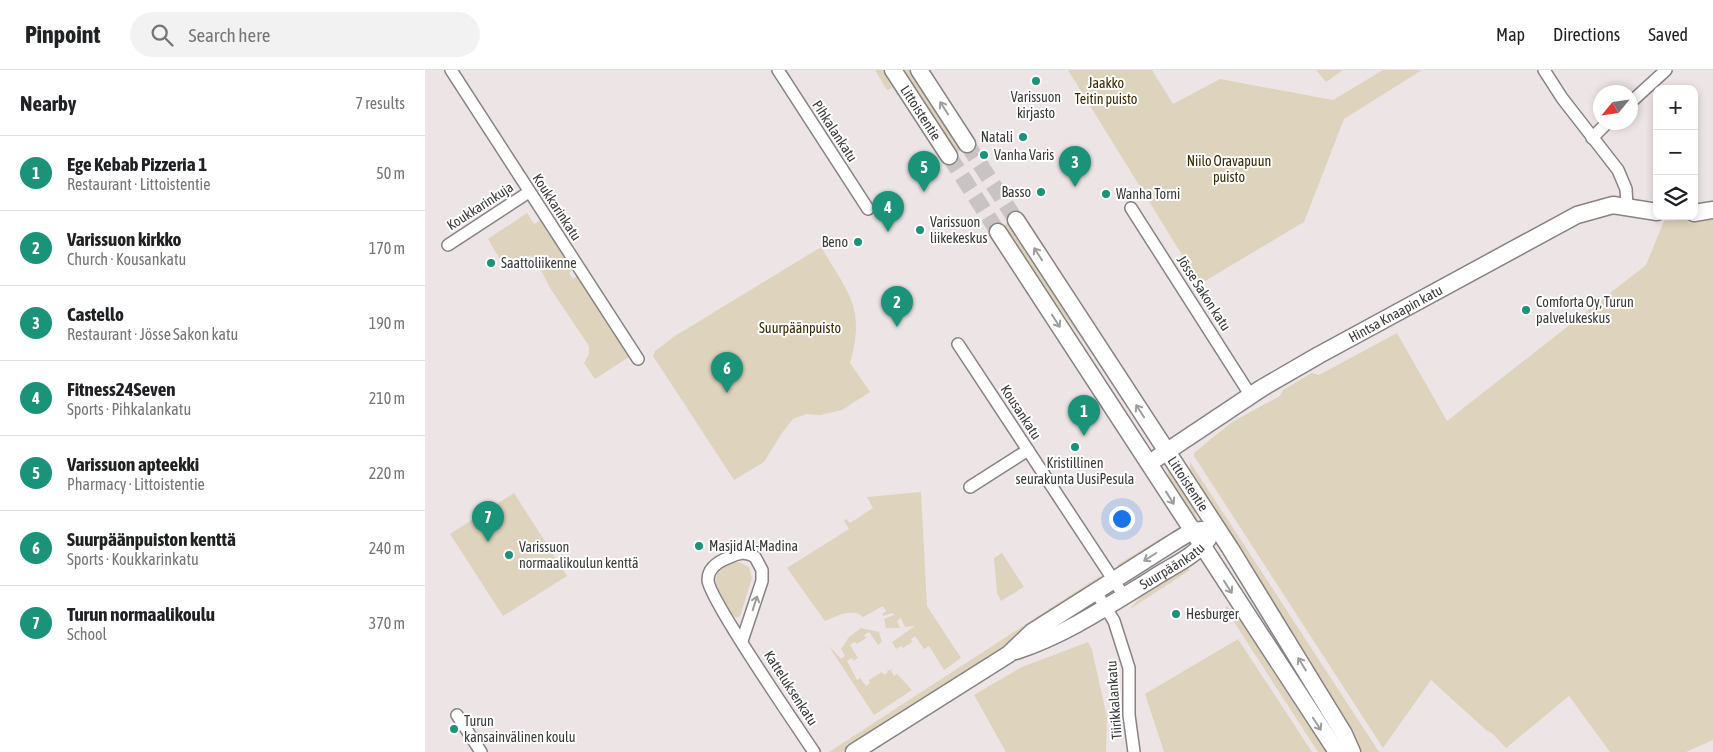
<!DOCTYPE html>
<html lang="en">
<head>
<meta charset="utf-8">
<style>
	body { margin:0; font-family:"Asap Condensed",sans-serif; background:#f2f2f2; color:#202124 }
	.controls { position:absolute; right:15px; top:15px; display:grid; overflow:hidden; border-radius:10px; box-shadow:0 2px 8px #0003 }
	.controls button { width:45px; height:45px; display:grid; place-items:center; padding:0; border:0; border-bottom:1px solid #e0e0e0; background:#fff; color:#202124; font:25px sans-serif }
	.compass { position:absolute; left:1168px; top:15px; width:45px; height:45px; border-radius:50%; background:#fff; box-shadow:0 2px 8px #0003; rotate:241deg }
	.you { position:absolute; left:696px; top:448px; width:18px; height:18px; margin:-12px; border:4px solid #fff; border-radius:50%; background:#1a73e8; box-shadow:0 0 0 8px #1a73e833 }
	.badge { display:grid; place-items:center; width:32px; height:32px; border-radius:50%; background:#1b9379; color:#fff; font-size:16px; font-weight:700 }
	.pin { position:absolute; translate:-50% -41px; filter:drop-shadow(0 1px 2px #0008) }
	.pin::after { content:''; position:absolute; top:26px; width:18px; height:15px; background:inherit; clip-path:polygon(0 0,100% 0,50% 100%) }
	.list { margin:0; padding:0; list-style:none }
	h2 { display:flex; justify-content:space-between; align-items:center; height:65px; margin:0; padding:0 20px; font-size:21px }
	h2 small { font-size:16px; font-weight:400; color:#757577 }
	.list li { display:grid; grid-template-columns:32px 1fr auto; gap:15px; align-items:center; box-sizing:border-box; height:75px; padding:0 20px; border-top:1px solid #e0e0e0 }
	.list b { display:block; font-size:19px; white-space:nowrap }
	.list p { margin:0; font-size:16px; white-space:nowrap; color:#757577 }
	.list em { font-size:16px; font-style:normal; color:#757577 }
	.icon { flex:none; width:28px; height:28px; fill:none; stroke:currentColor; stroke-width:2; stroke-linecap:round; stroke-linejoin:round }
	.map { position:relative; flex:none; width:1288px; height:682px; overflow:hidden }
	header { display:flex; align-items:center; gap:30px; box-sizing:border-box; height:70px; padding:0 25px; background:#fff; border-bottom:1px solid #e0e0e0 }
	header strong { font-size:24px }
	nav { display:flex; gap:28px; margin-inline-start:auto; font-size:18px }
	.search { width:350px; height:45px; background:#f2f2f2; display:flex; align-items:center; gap:12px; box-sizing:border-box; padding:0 18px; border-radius:28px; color:#757577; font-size:19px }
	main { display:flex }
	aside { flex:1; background:#fff }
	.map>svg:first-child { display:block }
	.green { fill:#ded3bd }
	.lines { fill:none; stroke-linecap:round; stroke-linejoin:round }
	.secondary-tunnel { stroke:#cac3c3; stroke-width:16; stroke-dasharray:16 8; stroke-linecap:butt }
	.street-casing { stroke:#898282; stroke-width:14 }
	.secondary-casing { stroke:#898282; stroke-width:19 }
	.street { stroke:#fff; stroke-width:11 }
	.secondary { stroke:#fff; stroke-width:16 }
	.oneway { stroke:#9e9c9c }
	.poi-dot { fill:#1b9379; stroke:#fff; stroke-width:2 }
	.labels { text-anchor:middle; stroke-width:4; stroke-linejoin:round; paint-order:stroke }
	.park-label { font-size:14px; fill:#3a2901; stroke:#fff }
	.poi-label { font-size:14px; fill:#3c3939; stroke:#fff; text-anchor:start }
	.street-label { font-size:14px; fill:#3c3939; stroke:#fff }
</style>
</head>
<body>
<header>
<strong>Pinpoint</strong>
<div class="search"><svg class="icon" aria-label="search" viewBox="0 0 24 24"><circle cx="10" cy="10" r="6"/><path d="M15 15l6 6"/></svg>Search here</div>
<nav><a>Map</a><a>Directions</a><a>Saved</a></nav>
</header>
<main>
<aside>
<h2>Nearby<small>7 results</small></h2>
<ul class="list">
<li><span class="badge">1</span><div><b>Ege Kebab Pizzeria 1</b><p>Restaurant · Littoistentie</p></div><em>50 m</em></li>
<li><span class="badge">2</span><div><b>Varissuon kirkko</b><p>Church · Kousankatu</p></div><em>170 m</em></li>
<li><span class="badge">3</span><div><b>Castello</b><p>Restaurant · Jösse Sakon katu</p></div><em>190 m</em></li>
<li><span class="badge">4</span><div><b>Fitness24Seven</b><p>Sports · Pihkalankatu</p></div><em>210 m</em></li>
<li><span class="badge">5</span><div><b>Varissuon apteekki</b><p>Pharmacy · Littoistentie</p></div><em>220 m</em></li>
<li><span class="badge">6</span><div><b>Suurpäänpuiston kenttä</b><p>Sports · Koukkarinkatu</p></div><em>240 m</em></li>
<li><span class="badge">7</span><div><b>Turun normaalikoulu</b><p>School</p></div><em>370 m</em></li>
</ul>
</aside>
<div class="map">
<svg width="1288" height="682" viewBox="0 0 1288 682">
	<rect width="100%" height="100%" fill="#ede5e5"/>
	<g class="green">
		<path d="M450,0H458L467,18L462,20Z"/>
		<path d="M477,0H486L537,79L531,83Z"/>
		<path d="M643,0H727L748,34L795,9L908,30L958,0H997L919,49L879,152L775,214Z"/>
		<path d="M891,0H918L901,12Z"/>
		<path d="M102,143L109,154L116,150L148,199L144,203L148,209L152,206L204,287L170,309L159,293L164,284V276L125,218L113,194L106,186L76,191L63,169Z"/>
		<path d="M1288,148V670L1261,682H1185L1144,626L1081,678L1068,664L1061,660L1006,610L958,678L769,386V383L807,352L855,326L858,320L887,303L894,305L972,263L1022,351L1221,195L1239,151Z"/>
		<path d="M584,152L724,368V369L655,266L619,219L578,156Z"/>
		<path d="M396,177C423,223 441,237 425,293L445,322L417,340L395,345L382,344L368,349L357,363L339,392L309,410L228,286L230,281L250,266Z"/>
		<path d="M765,392L954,682H936L866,561L765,405Z"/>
		<path d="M742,396C752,402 773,442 773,455L744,410Z"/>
		<path d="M496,422L502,536L536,588L519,600L504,576L499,579L490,566L486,569L487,572L478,578L476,576L471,579L467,572L490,556L480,557L476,548L472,551L475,558H461L459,549L469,545L468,543L458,546L457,544L461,541L458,536L438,547C427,537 413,546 400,551L362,498L424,459L419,451L421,449L425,453L448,438L442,427Z"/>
		<path d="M89,423L142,506L78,546L25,464Z"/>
		<path d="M741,465L742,469L739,471L693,497L692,495Z"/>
		<path d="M577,483L599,517L576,531L572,523L569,488Z"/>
		<path d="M314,492L324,497L327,508L315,546L311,548C292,533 276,495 314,492Z"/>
		<path d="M763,498L765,500L705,539L719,523Z"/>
		<path d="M675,506L674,512L669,518L417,682H404Z"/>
		<path d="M802,536L830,568L903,682H893L800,538Z"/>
		<path d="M436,558L454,562L457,572L453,575L444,562L439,565L441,568L432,574L430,572L425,575L433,588L429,591L427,588L422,591L432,610L435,608L441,616L445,613L444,610L457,602L459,605L463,602L462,598L464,601L469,598L466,601L469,606L472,604L487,620L449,645L403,575L416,589L420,586L416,579L424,567Z"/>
		<path d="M813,569L887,682H739L720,624Z"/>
		<path d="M663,572L667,580L682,647L681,682H581L549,625L597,597Z"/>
	</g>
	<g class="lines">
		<g class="secondary-tunnel">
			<path d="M542,74L591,150"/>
			<path d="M524,86L573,162"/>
		</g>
		<defs>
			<g id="street">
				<path d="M26,0L213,289"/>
				<path d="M353,0L443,139"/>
				<path d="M1119,0L1137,28L1193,100L1201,119L1202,136"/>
				<path d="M1206,32L1241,0"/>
				<path d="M1167,68L1183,52"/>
				<path d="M706,138L826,326"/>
				<path d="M23,175L104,122"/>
				<path d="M533,274L699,526"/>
				<path d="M545,417L603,380"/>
				<path d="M671,522L689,551L704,598V645L709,682"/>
				<path d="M317,571L337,511V500L330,487C321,481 313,483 305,487C294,491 283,498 283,510C283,527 373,658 389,682"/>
				<path d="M32,645L56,682"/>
			</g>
			<g id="secondary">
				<path id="s1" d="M468,0L524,86"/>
				<path d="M494,0L542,74"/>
				<path d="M1269,143L1288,140"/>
				<path id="s2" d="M591,150L805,478L919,664L927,682"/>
				<path d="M573,162L912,682"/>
				<path id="s3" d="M732,388L837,318L894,285L1152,145L1188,135L1232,142"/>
				<path id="s4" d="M591,581C640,565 683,536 727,509C745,497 769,487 783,469"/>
				<path d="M429,682L584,584L607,562L752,470L767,461L777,460"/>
			</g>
		</defs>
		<use href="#street" class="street-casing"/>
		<use href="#secondary" class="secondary-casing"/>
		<use href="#street" class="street"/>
		<use href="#secondary" class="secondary"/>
	</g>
	<defs><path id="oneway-shaft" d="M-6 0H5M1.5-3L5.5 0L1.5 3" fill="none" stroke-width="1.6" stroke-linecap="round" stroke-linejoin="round" transform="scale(1.25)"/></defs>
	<g class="oneway">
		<use href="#oneway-shaft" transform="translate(519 38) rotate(-123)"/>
		<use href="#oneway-shaft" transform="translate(613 184) rotate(-123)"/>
		<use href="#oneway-shaft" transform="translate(631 251) rotate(57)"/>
		<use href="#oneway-shaft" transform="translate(715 341) rotate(-123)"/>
		<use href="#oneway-shaft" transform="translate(745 428) rotate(58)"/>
		<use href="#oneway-shaft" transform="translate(725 487) rotate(148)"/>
		<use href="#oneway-shaft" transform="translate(803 517) rotate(57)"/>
		<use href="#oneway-shaft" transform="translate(330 533) rotate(-72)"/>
		<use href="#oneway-shaft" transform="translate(877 594) rotate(-121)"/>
		<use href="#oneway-shaft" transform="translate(892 654) rotate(57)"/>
	</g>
	<g class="poi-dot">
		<circle cx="611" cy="11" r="5"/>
		<circle cx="598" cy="67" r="5"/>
		<circle cx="559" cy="85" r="5"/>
		<circle cx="616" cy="122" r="5"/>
		<circle cx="681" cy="124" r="5"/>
		<circle cx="495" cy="160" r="5"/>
		<circle cx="433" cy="172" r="5"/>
		<circle cx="66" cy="193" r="5"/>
		<circle cx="1101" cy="240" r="5"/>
		<circle cx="650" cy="377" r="5"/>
		<circle cx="274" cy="476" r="5"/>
		<circle cx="84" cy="485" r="5"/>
		<circle cx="751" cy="544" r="5"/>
		<circle cx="29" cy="659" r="5"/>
	</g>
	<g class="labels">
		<g class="park-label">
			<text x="681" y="18">Jaakko<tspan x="681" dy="16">Teitin puisto</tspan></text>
			<text x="804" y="96">Niilo Oravapuun<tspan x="804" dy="16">puisto</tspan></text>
			<text x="375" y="263">Suurpäänpuisto</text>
		</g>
		<g class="poi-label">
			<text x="611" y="32" text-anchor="middle">Varissuon<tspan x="611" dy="16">kirjasto</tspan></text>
			<text x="588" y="72" text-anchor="end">Natali</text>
			<text x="569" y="90">Vanha Varis</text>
			<text x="606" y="127" text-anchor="end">Basso</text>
			<text x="691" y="129">Wanha Torni</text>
			<text x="505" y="157">Varissuon<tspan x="505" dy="16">liikekeskus</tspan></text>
			<text x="423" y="177" text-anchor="end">Beno</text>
			<text x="76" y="198">Saattoliikenne</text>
			<text x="1111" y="237">Comforta Oy, Turun<tspan x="1111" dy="16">palvelukeskus</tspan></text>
			<text x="650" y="398" text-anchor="middle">Kristillinen<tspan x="650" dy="16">seurakunta UusiPesula</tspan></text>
			<text x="284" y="481">Masjid Al-Madina</text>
			<text x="94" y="482">Varissuon<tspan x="94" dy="16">normaalikoulun kenttä</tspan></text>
			<text x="761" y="549">Hesburger</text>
			<text x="39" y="656">Turun<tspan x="39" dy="16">kansainvälinen koulu</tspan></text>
		</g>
		<g class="street-label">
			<text dy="5" stroke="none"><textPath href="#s1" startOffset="51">Littoistentie</textPath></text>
			<text transform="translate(410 61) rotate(57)" y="5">Pihkalankatu</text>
			<text transform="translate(55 136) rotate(-33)" y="5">Koukkarinkuja</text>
			<text transform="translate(132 137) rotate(57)" y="5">Koukkarinkatu</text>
			<text transform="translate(779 223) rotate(57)" y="5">Jösse Sakon katu</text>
			<text dy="5" stroke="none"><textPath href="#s3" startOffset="279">Hintsa Knaapin katu</textPath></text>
			<text transform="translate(596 342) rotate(57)" y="5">Kousankatu</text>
			<text dy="5" stroke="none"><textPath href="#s2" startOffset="315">Littoistentie</textPath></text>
			<text dy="5" stroke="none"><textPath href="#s4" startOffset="178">Suurpäänkatu</textPath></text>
			<text transform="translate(366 618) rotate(57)" y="5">Katteluksenkatu</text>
			<text transform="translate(689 630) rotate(-94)" y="5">Tiirikkalankatu</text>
		</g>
	</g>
</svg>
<div class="controls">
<button>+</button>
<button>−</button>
<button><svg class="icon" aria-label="layers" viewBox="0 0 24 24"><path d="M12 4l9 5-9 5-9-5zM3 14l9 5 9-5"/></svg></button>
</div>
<svg class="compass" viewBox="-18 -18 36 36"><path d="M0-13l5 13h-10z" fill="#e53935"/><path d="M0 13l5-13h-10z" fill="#757577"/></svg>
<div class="you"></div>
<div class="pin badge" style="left:659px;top:366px">1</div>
<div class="pin badge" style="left:472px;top:257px">2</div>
<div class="pin badge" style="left:650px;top:117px">3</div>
<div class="pin badge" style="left:463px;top:162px">4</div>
<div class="pin badge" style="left:499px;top:122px">5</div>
<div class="pin badge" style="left:302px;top:323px">6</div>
<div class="pin badge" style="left:63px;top:472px">7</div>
</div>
</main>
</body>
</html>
